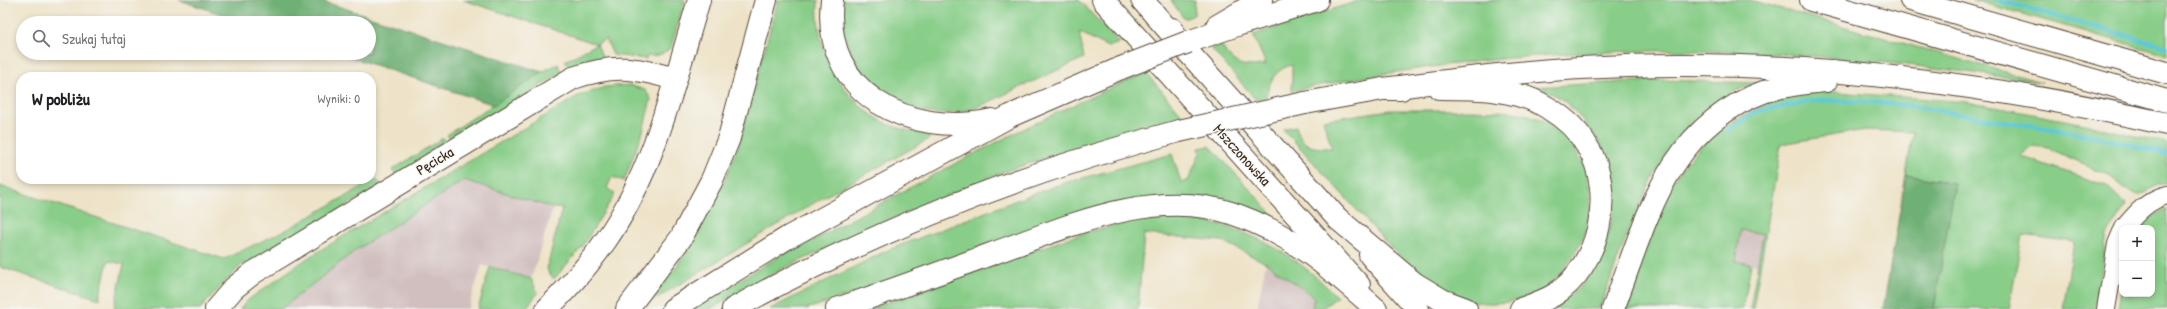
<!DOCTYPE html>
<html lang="pl">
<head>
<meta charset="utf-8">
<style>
	body { margin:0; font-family:"Patrick Hand",sans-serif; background:#f2f2f2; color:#202124 }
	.controls { position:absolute; right:12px; bottom:12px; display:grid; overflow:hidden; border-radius:8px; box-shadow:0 2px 6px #0003 }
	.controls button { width:36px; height:36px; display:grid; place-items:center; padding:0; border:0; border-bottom:1px solid #e0e0e0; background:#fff; color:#202124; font:20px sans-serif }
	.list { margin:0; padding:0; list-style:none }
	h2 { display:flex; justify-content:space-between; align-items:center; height:52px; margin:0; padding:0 16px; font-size:17px }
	h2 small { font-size:13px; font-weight:400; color:#757577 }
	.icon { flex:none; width:22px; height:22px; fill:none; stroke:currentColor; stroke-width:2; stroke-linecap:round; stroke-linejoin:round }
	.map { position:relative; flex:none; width:2167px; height:309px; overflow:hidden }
	.search { position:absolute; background:#fff; box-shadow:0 2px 6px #0003; left:16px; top:16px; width:360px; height:44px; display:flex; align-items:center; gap:10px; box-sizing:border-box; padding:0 14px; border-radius:22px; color:#757577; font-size:15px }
	.panel { position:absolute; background:#fff; box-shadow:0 2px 6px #0003; left:16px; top:72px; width:360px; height:112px; border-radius:16px }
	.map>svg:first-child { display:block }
	.industrial { fill:#d1bfbf }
	.green { fill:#88cd88; stroke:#627c53 }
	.forest { fill:#6eb074; stroke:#546d49 }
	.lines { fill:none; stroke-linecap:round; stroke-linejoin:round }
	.stream { stroke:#5dc9d4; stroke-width:4.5 }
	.street-casing { stroke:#564638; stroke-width:20 }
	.secondary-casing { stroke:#564638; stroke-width:24 }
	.primary-casing { stroke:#564638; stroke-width:24 }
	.highway-casing { stroke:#564638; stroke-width:24 }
	.street { stroke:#fff; stroke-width:18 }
	.secondary { stroke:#fff; stroke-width:22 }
	.primary { stroke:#fff; stroke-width:22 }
	.highway { stroke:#fff; stroke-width:22 }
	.primary-bridge-casing { stroke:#564638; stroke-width:24; stroke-linecap:butt }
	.primary-bridge { stroke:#fff; stroke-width:22 }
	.labels { text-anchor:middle; stroke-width:3; stroke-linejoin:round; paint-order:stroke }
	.street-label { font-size:15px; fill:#3b2a1e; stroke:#f6f6f2 }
</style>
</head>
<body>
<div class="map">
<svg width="2167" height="309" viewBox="0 0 2167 309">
	<rect width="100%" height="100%" fill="#f6f6f2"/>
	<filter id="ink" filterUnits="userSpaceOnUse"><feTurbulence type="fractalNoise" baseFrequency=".025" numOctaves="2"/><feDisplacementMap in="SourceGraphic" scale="8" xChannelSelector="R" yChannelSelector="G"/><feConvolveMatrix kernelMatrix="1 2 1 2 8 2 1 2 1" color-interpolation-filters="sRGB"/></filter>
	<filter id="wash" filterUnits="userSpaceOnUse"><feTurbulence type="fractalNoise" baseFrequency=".012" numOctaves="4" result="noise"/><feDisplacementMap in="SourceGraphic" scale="16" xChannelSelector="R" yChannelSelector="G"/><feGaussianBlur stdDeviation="0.9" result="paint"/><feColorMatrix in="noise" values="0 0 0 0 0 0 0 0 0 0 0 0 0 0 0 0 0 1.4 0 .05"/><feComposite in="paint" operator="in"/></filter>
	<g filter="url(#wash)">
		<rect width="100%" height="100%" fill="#eee3c8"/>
		<g class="industrial">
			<path d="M464,180L553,208L531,279L482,265L468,309H281L356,250Z"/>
			<path d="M1741,230L1763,234L1758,265L1736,261Z"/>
			<path d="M1266,263L1314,298L1311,309H1257Z"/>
		</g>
		<g class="green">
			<path d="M463,0H685L671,47C664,55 657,56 647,56L646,59L613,55L606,39L597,44L602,56L601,59L581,63L570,68L565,61L597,44Z"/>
			<path d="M778,0H818C814,50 842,104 890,125C903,130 916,132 929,136V139L824,197L642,307L677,266L723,184L739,144Z"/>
			<path d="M843,0H1079L1119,43L1108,47L1079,32L1084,58C1060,69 1036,80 1012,91C997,98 981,107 964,111C906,124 854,84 842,27C840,19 842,9 843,0Z"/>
			<path d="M1171,0H1195L1194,15L1184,19Z"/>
			<path d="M1361,0H1750L2041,82C1954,70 1868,59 1781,54C1618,44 1452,57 1292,91V65C1274,70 1270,81 1266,97L1256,100L1211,48L1221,45C1233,65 1243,69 1266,64L1253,35Z"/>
			<path d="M1973,0H2167V55Z"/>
			<path d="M558,64L562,72L453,143L447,135L542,72Z"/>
			<path d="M1146,73L1183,116L1105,139L1006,171L887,221L780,270L710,309H692L806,240L810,242C920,182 1030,121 1146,73Z"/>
			<path d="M1658,80L1759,83C1747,87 1735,90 1725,96C1657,131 1626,242 1599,309H1551C1564,299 1578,291 1588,277C1613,244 1620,194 1606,155C1602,144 1592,133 1585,124C1577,113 1567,101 1555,95C1548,91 1541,89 1534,87Z"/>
			<path d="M629,85L645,90L651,99L643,131L624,181L612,177L607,188L615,194L582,247L554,279L549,274L547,268L562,208H553L464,180L356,250L281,309H240L248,300L309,257L578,96L605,87Z"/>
			<path d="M1823,91L1967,102L2075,122L2167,143V184H2160L2139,195L2131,193L2107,174L2048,148L2033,146L2020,156L2107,186L2126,205L2107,235L2095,309H2063L2074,242L2022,235L2009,309H1934L1955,183L1906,175L1913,132L1865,130L1781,144L1753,309H1750L1763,234L1741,230L1736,261L1751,264L1743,309H1621C1631,283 1641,258 1651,232C1658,213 1665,191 1678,174C1714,123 1762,99 1823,91Z"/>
			<path d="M1390,110C1414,110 1438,110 1462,110C1491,111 1521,109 1547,122C1561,129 1571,142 1578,154C1600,193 1590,237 1563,270C1556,278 1547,288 1537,293C1510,307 1471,306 1444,292C1416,277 1386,242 1365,219C1338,189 1310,159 1283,129L1296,126C1303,148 1311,148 1332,148L1323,120Z"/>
			<path d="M443,138L448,146L397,177L392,170Z"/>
			<path d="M1210,146L1276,218L1231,204L1201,197L853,294L806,309H770L886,251L1027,196L1064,183L1172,154L1181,182L1188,181L1200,153L1199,148Z"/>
			<path d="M376,179L381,185L264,255L241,265L200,309H114L124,264L108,261L99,299L0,267V186L224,259L288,229Z"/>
			<path d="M2167,209V309H2118L2122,281V294H2152V228H2139L2146,220Z"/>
			<path d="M1173,218C1239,222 1291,249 1337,297L1322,308H1312L1314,297L1266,263L1222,241L1144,234L1138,309H869L1086,232L1134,221Z"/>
			<path d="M490,267L531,279L538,293L525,309H478Z"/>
		</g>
		<g class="forest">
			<path d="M179,0H319L542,72L494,105L338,53H369V23H248Z"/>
			<path d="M1906,175L1955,183L1934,309H1883Z"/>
		</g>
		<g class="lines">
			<g class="stream">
				<path d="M1998,0L2167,47"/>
				<path d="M1728,130L1758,111L1818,100L1869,102L1905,105L2094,136L2167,154"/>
			</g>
		</g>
	</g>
	<g filter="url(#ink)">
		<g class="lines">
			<defs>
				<g id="street">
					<path d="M2124,228C2137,212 2147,201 2167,195"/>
					<path d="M2106,309L2117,244L2122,232"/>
				</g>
				<g id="secondary">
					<path d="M1103,0L1359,285"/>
					<path d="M1370,255L1418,309"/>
					<path d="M216,309L234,288L253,273L573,78C613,64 634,67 675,79"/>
					<path d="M547,309C568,288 589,265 606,240C655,169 674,82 699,0"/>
				</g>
				<g id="primary">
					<path d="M832,0C821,94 910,138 992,120"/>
					<path d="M1217,26L1261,0"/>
					<path d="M1172,29L1179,42L1338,219L1414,283L1442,300L1466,309"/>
					<path d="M1439,88C1476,88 1517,88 1548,108C1563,117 1578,130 1587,146C1616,191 1600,266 1554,295C1544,301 1532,305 1521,309"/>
					<path d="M1305,103L1383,89H1401"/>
					<path d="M673,309L787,238L1010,116L1121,68"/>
					<path d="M733,309C873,231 1025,172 1179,131"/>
					<path d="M837,309C889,291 940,273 991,254C1065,228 1151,187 1231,213C1291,233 1330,268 1376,309"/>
				</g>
				<g id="highway">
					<path d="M1142,0L1179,42"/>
					<path d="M1811,0L2167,101"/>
					<path d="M1911,0L2167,73"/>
					<path d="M1188,42L1240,24L1317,0"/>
					<path d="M1383,89C1465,78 1546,68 1628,66C1809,60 1991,84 2167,124"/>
					<path d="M627,309L681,238L712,180L729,138L766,0"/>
					<path d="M1613,309C1647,220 1666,127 1766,91C1785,85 1806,83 1826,81"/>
				</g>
			</defs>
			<use href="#street" class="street-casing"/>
			<use href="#secondary" class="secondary-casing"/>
			<use href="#primary" class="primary-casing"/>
			<use href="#highway" class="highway-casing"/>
			<use href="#street" class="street"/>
			<use href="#secondary" class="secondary"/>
			<use href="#primary" class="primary"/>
			<use href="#highway" class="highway"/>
			<defs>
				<g id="primary-bridge">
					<path d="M1121,68L1188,42"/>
					<path d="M1179,131L1305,103"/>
				</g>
			</defs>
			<use href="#primary-bridge" class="primary-bridge-casing"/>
			<use href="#primary-bridge" class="primary-bridge"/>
		</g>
	</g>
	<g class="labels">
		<g class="street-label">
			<text transform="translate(1242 155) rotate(48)" y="5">Mszczonowska</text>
			<text transform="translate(435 161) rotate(-31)" y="5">Pęcicka</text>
		</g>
	</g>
</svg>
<div class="controls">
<button>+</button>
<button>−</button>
</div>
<div class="search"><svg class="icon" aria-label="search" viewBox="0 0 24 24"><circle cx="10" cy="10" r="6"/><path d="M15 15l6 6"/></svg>Szukaj tutaj</div>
<section class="panel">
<h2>W pobliżu<small>Wyniki: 0</small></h2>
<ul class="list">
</ul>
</section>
</div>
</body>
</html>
